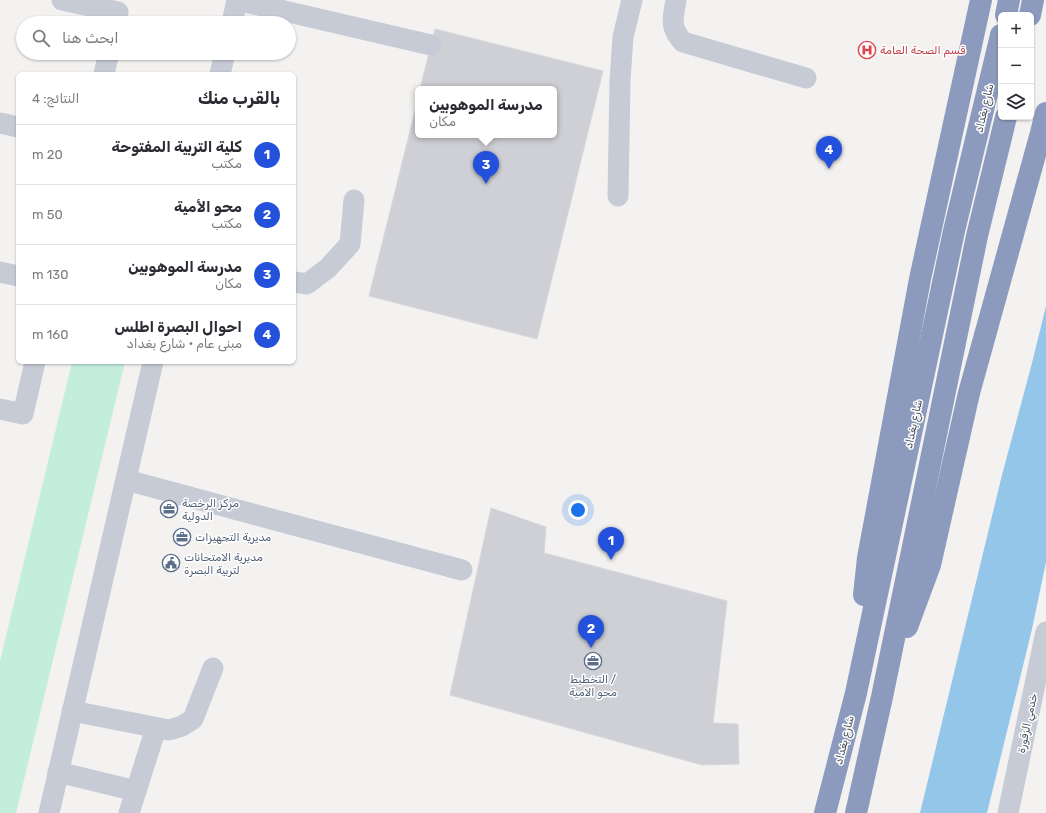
<!DOCTYPE html>
<html lang="ar">
<head>
<meta charset="utf-8">
<style>
	body { margin:0; font-family:Rubik,Cairo,sans-serif; background:#f7f7f7; color:#2b2b33; direction:rtl }
	.controls { position:absolute; right:12px; top:12px; display:grid; overflow:hidden; border-radius:6px; box-shadow:0 1px 3px #0004 }
	.controls button { width:36px; height:36px; display:grid; place-items:center; padding:0; border:0; border-bottom:1px solid #e1e1e2; background:#fff; color:#2b2b33; font:20px sans-serif }
	.you { position:absolute; left:578px; top:510px; width:14px; height:14px; margin:-10px; border:3px solid #fff; border-radius:50%; background:#1a73e8; box-shadow:0 0 0 6px #1a73e833 }
	.badge { display:grid; place-items:center; width:26px; height:26px; border-radius:50%; background:#2351dc; color:#fff; font-size:13px; font-weight:700 }
	.pin { position:absolute; translate:-50% -33px; filter:drop-shadow(0 1px 2px #0008) }
	.pin::after { content:''; position:absolute; top:21px; width:14px; height:12px; background:inherit; clip-path:polygon(0 0,100% 0,50% 100%) }
	.popup { position:absolute; left:415px; top:86px; width:142px; height:52px; box-sizing:border-box; display:grid; place-content:center; border-radius:6px; background:#fff; filter:drop-shadow(0 1px 3px #0005); font-size:13px; white-space:nowrap; color:#7c7c81 }
	.popup b { font-size:15px; color:#2b2b33 }
	.popup::after { content:''; position:absolute; left:50%; top:100%; margin-left:-8px; border:8px solid transparent; border-top-color:#fff }
	.list { margin:0; padding:0; list-style:none }
	h2 { display:flex; justify-content:space-between; align-items:center; height:52px; margin:0; padding:0 16px; font-size:17px }
	h2 small { font-size:13px; font-weight:400; color:#7c7c81 }
	.list li { display:grid; grid-template-columns:26px 1fr auto; gap:12px; align-items:center; box-sizing:border-box; height:60px; padding:0 16px; border-top:1px solid #e1e1e2 }
	.list b { display:block; font-size:15px; white-space:nowrap }
	.list p { margin:0; font-size:13px; white-space:nowrap; color:#7c7c81 }
	.list em { font-size:13px; font-style:normal; color:#7c7c81 }
	.icon { flex:none; width:22px; height:22px; fill:none; stroke:currentColor; stroke-width:2; stroke-linecap:round; stroke-linejoin:round }
	.map { position:relative; flex:none; width:1046px; height:813px; overflow:hidden; direction:ltr }
	.search { position:absolute; background:#fff; box-shadow:0 1px 3px #0004; left:16px; top:16px; width:280px; height:44px; display:flex; align-items:center; gap:10px; box-sizing:border-box; padding:0 14px; border-radius:22px; color:#7c7c81; font-size:15px }
	.panel { position:absolute; background:#fff; box-shadow:0 1px 3px #0004; left:16px; top:72px; width:280px; height:292px; border-radius:6px; direction:rtl }
	.map>svg:first-child { display:block }
	.green { fill:#c3eedc }
	.water { fill:#93c6e8 }
	.building { fill:#cfd0d5; stroke:#d6d6dc }
	.lines { fill:none; stroke-linecap:round; stroke-linejoin:round }
	.minor { stroke:#c6cbd5; stroke-width:21 }
	.highway { stroke:#8c9bbd; stroke-width:22 }
	.labels { text-anchor:middle; stroke-width:3; stroke-linejoin:round; paint-order:stroke }
	.health-label { font-size:11px; fill:#be3a42; stroke:#fff; text-anchor:start }
	.street-label { font-size:11px; fill:#4a515e; stroke:#fff }
	.service-label { font-size:11px; fill:#4e5e75; stroke:#fff; text-anchor:start }
</style>
</head>
<body>
<div class="map">
<svg width="1046" height="813" viewBox="0 0 1046 813">
	<rect width="100%" height="100%" fill="#f3f2f1"/>
	<path class="green" d="M72,362H125L16,813H0V661Z"/>
	<path class="water" d="M1046,306V562L1032,629L987,813H920L1002,475L1032,363Z"/>
	<g class="building">
		<path d="M435,29L603,71L537,339L369,296L418,99V135H554V89H420Z"/>
		<path d="M491,508L546,527L544,553L727,601L713,723L738,724L739,764L702,765L450,695Z"/>
	</g>
	<g class="lines">
		<g class="minor">
			<path d="M62,0L118,12L116,23"/>
			<path d="M237,0L431,45"/>
			<path d="M676,0C673,19 669,26 683,42L806,78"/>
			<path d="M232,23L237,0"/>
			<path d="M104,74L109,53"/>
			<path d="M220,74L225,53"/>
			<path d="M0,123L18,127"/>
			<path d="M618,196L620,81L623,37L632,0"/>
			<path d="M0,272L18,276"/>
			<path d="M294,282L307,284L328,268L350,244L354,200"/>
			<path d="M0,409L23,414L35,362"/>
			<path d="M126,480L462,570"/>
			<path d="M72,711L169,730L182,726L193,719L213,668"/>
			<path d="M58,772L136,791"/>
			<path d="M49,813L153,362"/>
			<path d="M129,813L156,728"/>
			<path d="M1008,813L1046,632"/>
		</g>
		<g class="highway">
			<path d="M1006,15L1009,0"/>
			<path d="M1030,15L1033,0"/>
			<path d="M864,595L868,558L920,279L981,0"/>
			<path d="M907,627L930,565L969,393L1041,133L1046,113"/>
			<path d="M825,813L856,693L954,231L1001,35"/>
			<path d="M856,813L882,697L977,236L1006,117"/>
		</g>
	</g>
	<defs>
		<symbol id="hospital-ring" viewBox="-11 -11 22 22"><circle r="9.5" fill="#fff" stroke="#e0444e" stroke-width="1.5"/><path d="M-5-5h3v3.5h4V-5h3V5h-3V1.5h-4V5h-3Z" fill="#e0444e"/></symbol>
		<symbol id="office-ring" viewBox="-11 -11 22 22"><circle r="9.5" fill="#fff" stroke="#5c6f8a" stroke-width="1.5"/><path d="M-6-3h4V-5.5h4V-3h4V5H-6ZM-1-4.5V-3h2v-1.5ZM-6 0V1H6V0Z" fill="#5c6f8a"/></symbol>
		<symbol id="civic-ring" viewBox="-11 -11 22 22"><circle r="9.5" fill="#fff" stroke="#5c6f8a" stroke-width="1.5"/><path d="M-.6-6.5H3V-4.5H.6V-3L4-1V1h2V6H-6V1h2V-1L-.6-3ZM-1.2 2.5V6h2.4V2.5Z" fill="#5c6f8a"/></symbol>
	</defs>
	<g fill-rule="evenodd">
		<use href="#hospital-ring" x="857" y="40" width="20" height="20"/>
		<use href="#office-ring" x="159" y="499" width="20" height="20"/>
		<use href="#office-ring" x="172" y="527" width="20" height="20"/>
		<use href="#civic-ring" x="161" y="553" width="20" height="20"/>
		<use href="#office-ring" x="583" y="651" width="20" height="20"/>
	</g>
	<g class="labels">
		<g class="health-label">
			<text x="880" y="54">قسم الصحة العامة</text>
		</g>
		<g class="street-label">
			<text transform="translate(984 108) rotate(-77)" y="4">شارع بغداد</text>
			<text transform="translate(913 424) rotate(-78)" y="4">شارع بغداد</text>
			<text transform="translate(1027 723) rotate(-78)" y="4">خدمي الزقورة</text>
			<text transform="translate(844 740) rotate(-76)" y="4">شارع بغداد</text>
		</g>
		<g class="service-label">
			<text x="182" y="507">مركز الرخصة<tspan x="182" dy="13">الدولية</tspan></text>
			<text x="195" y="541">مديرية التجهيزات</text>
			<text x="184" y="561">مديرية الامتحانات<tspan x="184" dy="13">لتربية البصرة</tspan></text>
			<text x="593" y="683" text-anchor="middle">التخطيط /<tspan x="593" dy="13">محو الامية</tspan></text>
		</g>
	</g>
</svg>
<div class="controls">
<button>+</button>
<button>−</button>
<button><svg class="icon" aria-label="layers" viewBox="0 0 24 24"><path d="M12 4l9 5-9 5-9-5zM3 14l9 5 9-5"/></svg></button>
</div>
<div class="you"></div>
<div class="pin badge" style="left:611px;top:560px">1</div>
<div class="pin badge" style="left:591px;top:648px">2</div>
<div class="pin badge" style="left:486px;top:184px">3</div>
<div class="popup"><b>مدرسة الموهوبين</b>مكان</div>
<div class="pin badge" style="left:829px;top:169px">4</div>
<div class="search"><svg class="icon" aria-label="search" viewBox="0 0 24 24"><circle cx="10" cy="10" r="6"/><path d="M15 15l6 6"/></svg>ابحث هنا</div>
<section class="panel">
<h2>بالقرب منك<small>النتائج: 4</small></h2>
<ul class="list">
<li><span class="badge">1</span><div><b>كلية التربية المفتوحة</b><p>مكتب</p></div><em>20 m</em></li>
<li><span class="badge">2</span><div><b>محو الأمية</b><p>مكتب</p></div><em>50 m</em></li>
<li><span class="badge">3</span><div><b>مدرسة الموهوبين</b><p>مكان</p></div><em>130 m</em></li>
<li><span class="badge">4</span><div><b>احوال البصرة اطلس</b><p>مبنى عام · شارع بغداد</p></div><em>160 m</em></li>
</ul>
</section>
</div>
</body>
</html>
